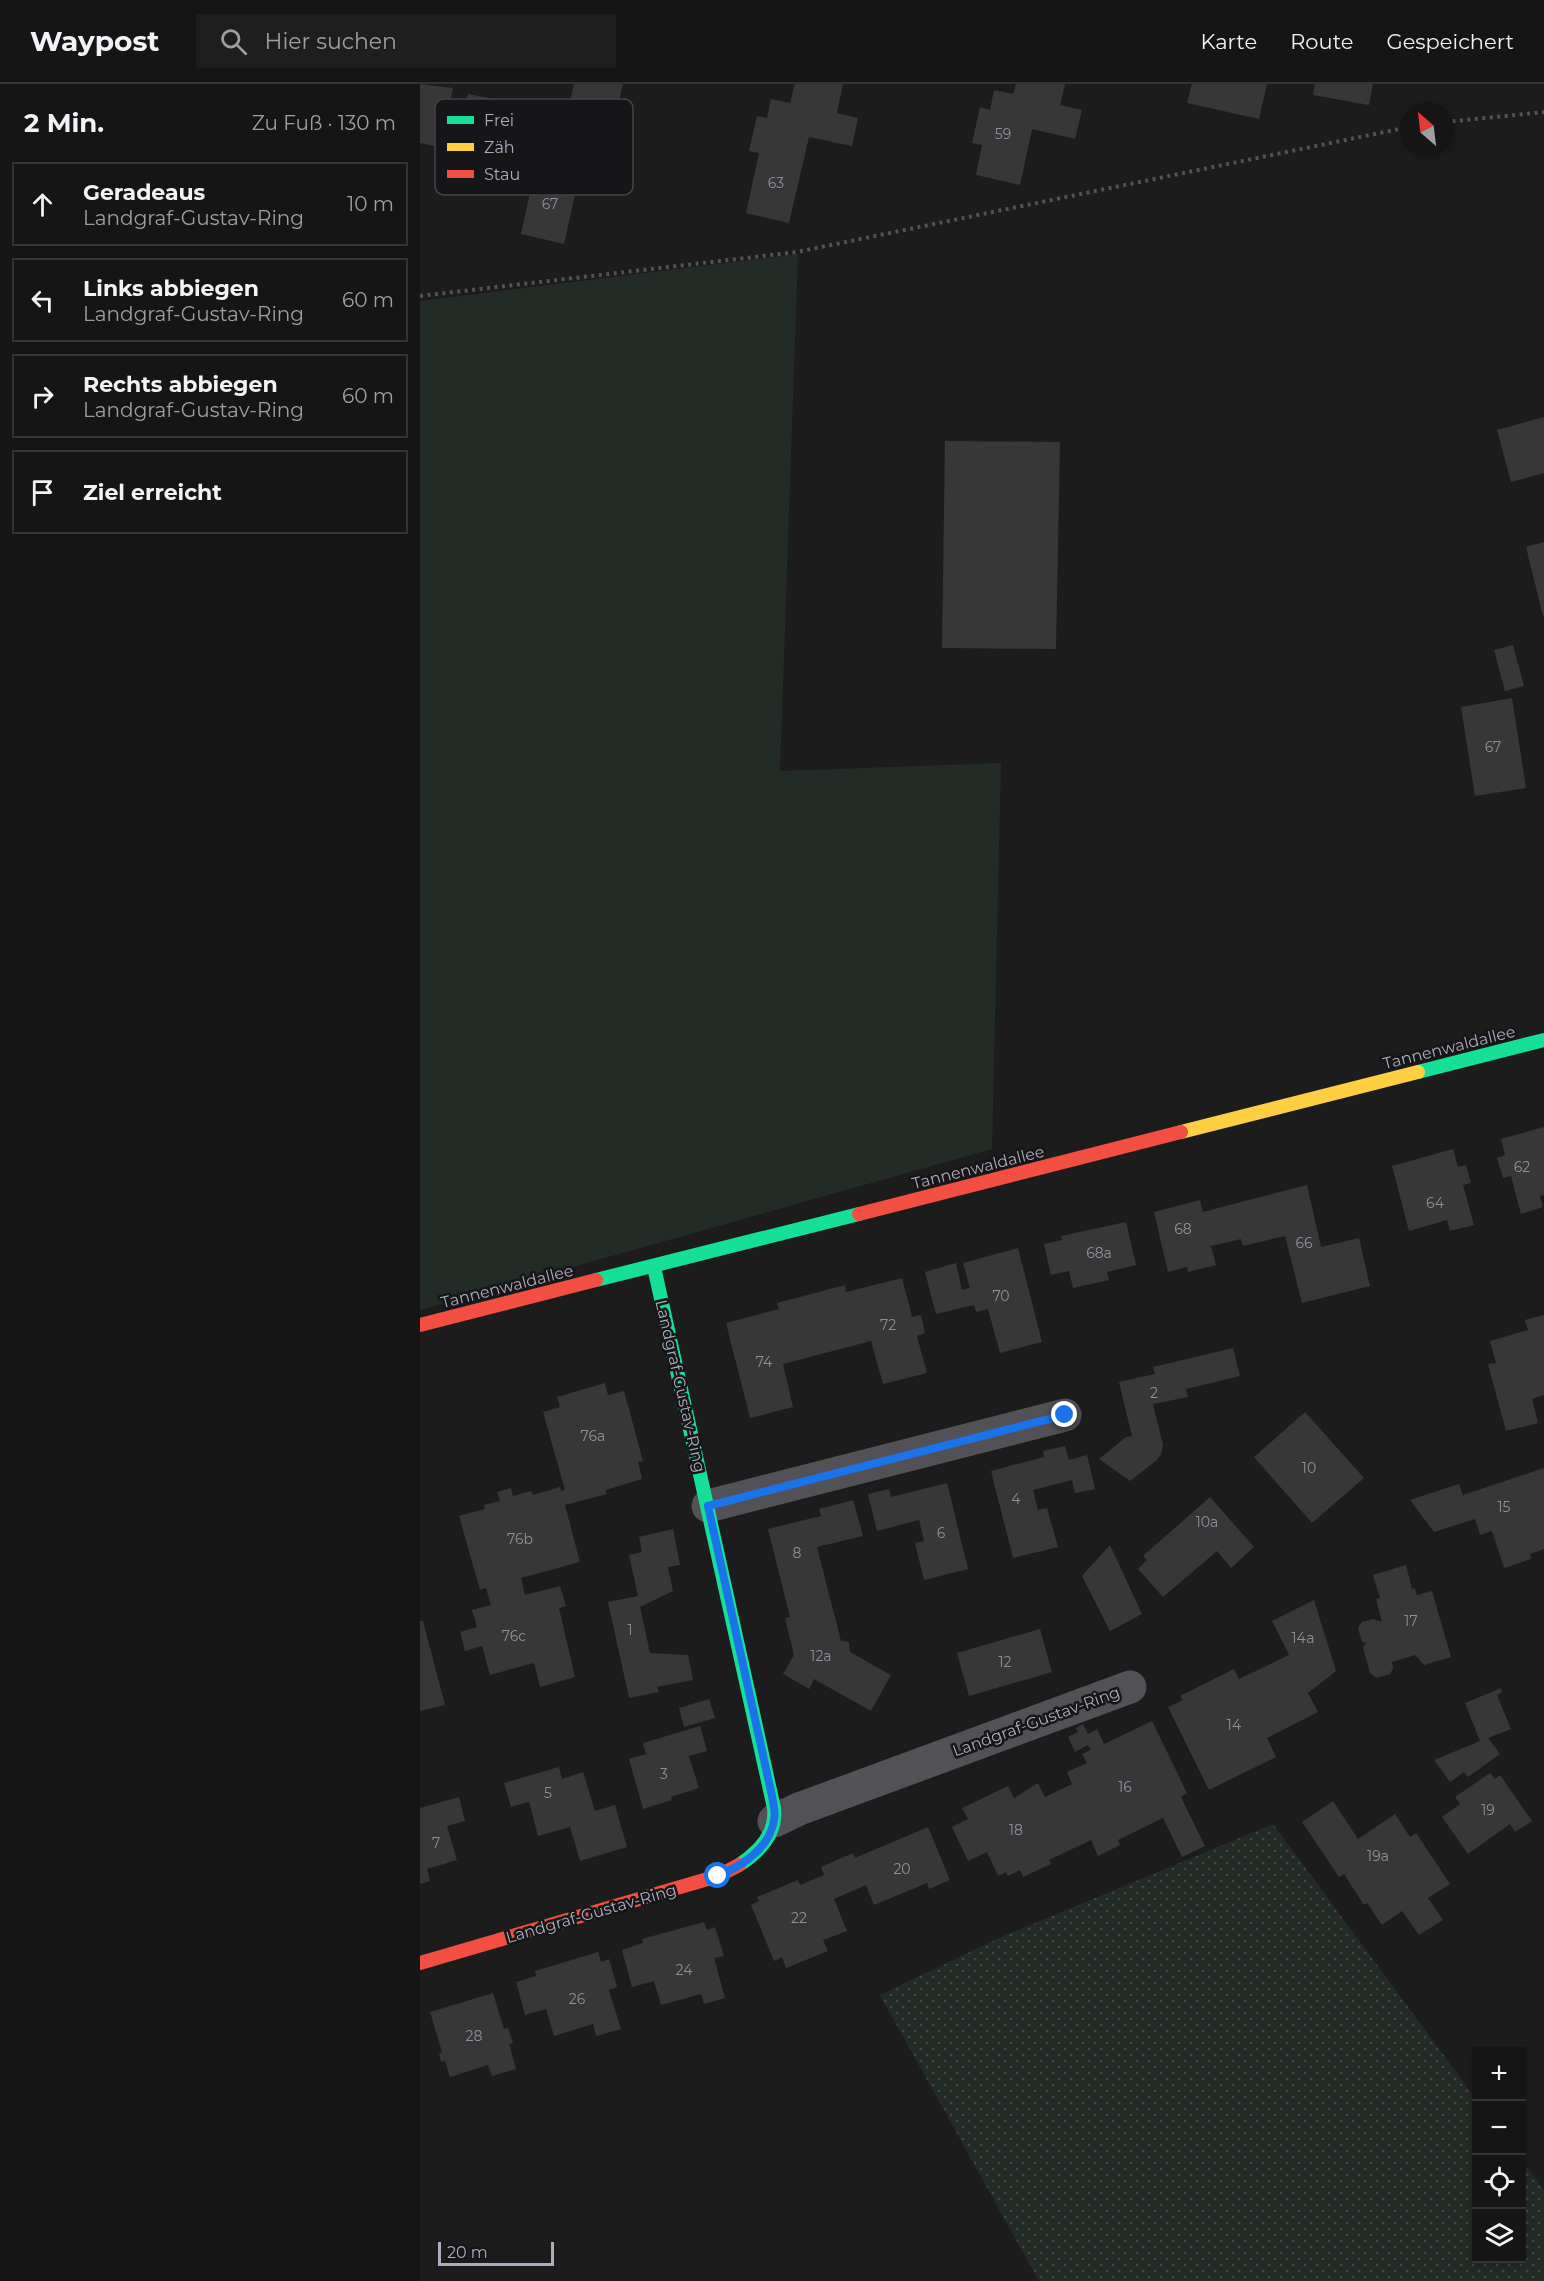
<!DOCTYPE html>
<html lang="de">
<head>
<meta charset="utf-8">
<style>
	body { margin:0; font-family:Montserrat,sans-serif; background:#1e1e1e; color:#f1f3f6 }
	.controls { position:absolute; right:18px; bottom:18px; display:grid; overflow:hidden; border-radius:0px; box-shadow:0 3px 9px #0003 }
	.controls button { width:54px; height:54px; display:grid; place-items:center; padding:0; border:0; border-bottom:2px solid #343434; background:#151515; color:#f1f3f6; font:30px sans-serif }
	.compass { position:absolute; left:980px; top:18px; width:54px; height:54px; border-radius:50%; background:#151515; box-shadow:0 3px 9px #0003; rotate:332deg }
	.scale { position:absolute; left:18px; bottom:15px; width:116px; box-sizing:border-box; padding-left:6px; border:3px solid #adaebd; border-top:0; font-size:16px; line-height:21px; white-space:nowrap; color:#adaebd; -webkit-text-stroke:4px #161518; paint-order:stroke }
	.stop { position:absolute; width:18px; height:18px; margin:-14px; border:4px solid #1a73e8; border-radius:50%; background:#fff }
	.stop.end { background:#1a73e8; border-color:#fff; box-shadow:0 2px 6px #0008 }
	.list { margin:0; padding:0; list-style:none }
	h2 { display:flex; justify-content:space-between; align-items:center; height:78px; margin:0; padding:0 24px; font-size:26px }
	h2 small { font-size:20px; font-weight:400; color:#9d9fa0 }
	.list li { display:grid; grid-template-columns:39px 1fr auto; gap:18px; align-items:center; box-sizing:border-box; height:84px; margin:0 12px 12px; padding:0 12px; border:2px solid #343434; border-radius:0px }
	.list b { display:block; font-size:22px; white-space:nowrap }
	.list p { margin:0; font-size:20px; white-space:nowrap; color:#9d9fa0 }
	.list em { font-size:20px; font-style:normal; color:#9d9fa0 }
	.icon { flex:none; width:33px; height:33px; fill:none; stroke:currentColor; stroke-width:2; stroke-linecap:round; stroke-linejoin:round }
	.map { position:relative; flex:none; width:1124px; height:2197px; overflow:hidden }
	header { display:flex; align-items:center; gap:36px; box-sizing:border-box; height:84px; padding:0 30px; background:#151515; border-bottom:2px solid #343434 }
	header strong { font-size:28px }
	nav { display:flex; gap:33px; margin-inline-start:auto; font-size:21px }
	.search { width:420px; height:54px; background:#1e1e1e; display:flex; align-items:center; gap:15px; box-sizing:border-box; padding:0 21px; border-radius:0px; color:#9d9fa0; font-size:22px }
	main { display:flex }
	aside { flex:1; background:#151515 }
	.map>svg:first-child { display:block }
	.grass { fill:#232b26 }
	.garden { fill:url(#garden-dots) }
	.building { fill:#373738 }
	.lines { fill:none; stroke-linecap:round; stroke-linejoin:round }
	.path { stroke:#525257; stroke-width:4; stroke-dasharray:3 4.5; stroke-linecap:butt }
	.street { stroke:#525156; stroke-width:33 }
	.fast { stroke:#16e098; stroke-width:14 }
	.slow { stroke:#ffcf43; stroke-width:14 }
	.jam { stroke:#f24e42; stroke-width:14 }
	.route { stroke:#1a73e8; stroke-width:8 }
	.labels { text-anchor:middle; stroke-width:5; stroke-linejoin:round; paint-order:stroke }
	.number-label { font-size:14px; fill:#90909c }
	.street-label { font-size:16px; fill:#adaebd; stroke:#161518 }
	.key { fill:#161518; stroke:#43434a; stroke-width:1.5 }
	.key-label { font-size:16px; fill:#adaebd }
</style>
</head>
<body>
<header>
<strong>Waypost</strong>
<div class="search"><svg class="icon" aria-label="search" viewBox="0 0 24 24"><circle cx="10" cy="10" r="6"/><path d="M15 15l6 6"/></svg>Hier suchen</div>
<nav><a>Karte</a><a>Route</a><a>Gespeichert</a></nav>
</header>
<main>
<aside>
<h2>2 Min.<small>Zu Fuß · 130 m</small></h2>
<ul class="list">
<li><svg class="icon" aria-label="ahead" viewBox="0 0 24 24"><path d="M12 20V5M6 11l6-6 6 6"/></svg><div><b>Geradeaus</b><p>Landgraf-Gustav-Ring</p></div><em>10 m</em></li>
<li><svg class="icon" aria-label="left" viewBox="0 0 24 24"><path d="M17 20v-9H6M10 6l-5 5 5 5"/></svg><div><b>Links abbiegen</b><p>Landgraf-Gustav-Ring</p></div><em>60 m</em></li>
<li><svg class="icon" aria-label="right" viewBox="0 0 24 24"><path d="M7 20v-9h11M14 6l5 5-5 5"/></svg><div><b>Rechts abbiegen</b><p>Landgraf-Gustav-Ring</p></div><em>60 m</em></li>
<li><svg class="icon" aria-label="arrive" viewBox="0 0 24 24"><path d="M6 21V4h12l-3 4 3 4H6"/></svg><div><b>Ziel erreicht</b></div></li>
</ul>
</aside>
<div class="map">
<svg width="1124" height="2197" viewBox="0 0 1124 2197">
	<defs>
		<pattern id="garden-dots" width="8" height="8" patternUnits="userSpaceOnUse" patternTransform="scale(1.5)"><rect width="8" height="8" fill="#232b26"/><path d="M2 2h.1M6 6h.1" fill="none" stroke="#404744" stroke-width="1.8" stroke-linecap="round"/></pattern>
	</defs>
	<rect width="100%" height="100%" fill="#1c1c1c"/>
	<path class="grass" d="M378,170L360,687L581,679L572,1065L0,1226V217Z"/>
	<path class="garden" d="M853,1740L1056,2015V2174H1102V2076L1124,2106V2197H619L460,1911L579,1854Z"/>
	<g class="building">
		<path d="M0,0L33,4L30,19L45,22L48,10L74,15L61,72L0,59Z"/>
		<path d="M154,0H203L191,50L213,55L206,84L163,74L144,160L101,150L114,90L103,88L111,52L122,55L126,35L145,40Z"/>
		<path d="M375,0H423L417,29L438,34L432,62L389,53L369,139L326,129L339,69L329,67L337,32L347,34L351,15L370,19Z"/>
		<path d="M596,0H645L640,21L662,26L655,55L612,45L600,101L556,91L562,61L552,59L560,23L570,26L574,6L593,10Z"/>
		<path d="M772,0H847L839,35L767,19Z"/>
		<path d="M895,0H953L949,21L893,11Z"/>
		<path d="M1124,333V389L1091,398L1077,346Z"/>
		<path d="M525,357L640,358L636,565L522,564Z"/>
		<path d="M1124,458V531L1123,532L1106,463Z"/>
		<path d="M1093,561L1104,602L1085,607L1074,566Z"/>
		<path d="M1092,614L1106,704L1055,712L1041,623Z"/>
		<path d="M1124,1043V1111L1120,1112L1123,1123L1101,1130L1091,1092L1083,1094L1077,1074L1085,1071L1081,1055Z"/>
		<path d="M1033,1065L1038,1083L1046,1081L1051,1099L1043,1101L1054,1141L1030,1147L1027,1136L989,1147L972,1082Z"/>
		<path d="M887,1101L901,1163L939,1154L950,1202L882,1219L865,1152L823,1162L821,1155L791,1162L796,1181L768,1188L767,1183L748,1188L734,1128L780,1116L783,1128Z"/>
		<path d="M706,1138L716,1181L687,1188L689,1196L653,1204L649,1187L631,1191L624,1160L642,1156L641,1152Z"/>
		<path d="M598,1164L622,1258L580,1269L568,1225L556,1228L554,1221L516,1230L505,1188L536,1179L542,1206L550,1204L543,1179Z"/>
		<path d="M482,1194L492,1233L501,1231L505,1249L497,1252L507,1289L463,1300L451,1257L363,1280L373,1323L330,1334L306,1239L359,1225L357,1219L425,1201L426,1208Z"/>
		<path d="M1124,1231V1311L1112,1315L1118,1339L1086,1347L1068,1280L1076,1279L1070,1257L1108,1246L1105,1236Z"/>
		<path d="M813,1264L820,1292L766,1305L768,1313L733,1320L743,1361L741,1370L737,1376L710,1397L679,1375L706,1353L712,1352L699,1298L735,1290L733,1283Z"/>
		<path d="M185,1299L188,1311L204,1307L223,1377L218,1378L222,1395L186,1406L187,1410L145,1421L160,1478L101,1494L105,1511L140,1502L146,1522L139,1524L155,1593L120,1603L114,1579L70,1591L62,1562L45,1567L40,1548L57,1543L52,1526L71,1521L66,1504L60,1506L39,1432L65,1425L64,1421L80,1417L77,1408L91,1404L93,1412L111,1407L113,1411L140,1403L141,1407L145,1406L123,1328L140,1323L137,1313Z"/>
		<path d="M885,1328L944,1394L892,1439L834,1373Z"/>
		<path d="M645,1362L649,1376L667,1371L675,1405L655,1409L652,1396L613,1406L618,1426L627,1424L638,1463L593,1474L571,1387L624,1373L623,1367Z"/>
		<path d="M1124,1384V1465L1110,1470L1111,1475L1084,1484L1072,1447L1060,1451L1055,1435L1014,1448L990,1416L1039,1400L1043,1411Z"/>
		<path d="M527,1399L548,1485L504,1496L495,1459L504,1457L499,1436L457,1447L448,1410L469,1405L471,1413Z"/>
		<path d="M790,1413L834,1463L811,1484L797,1467L743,1513L718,1485L727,1476L723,1472Z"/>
		<path d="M433,1416L443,1452L397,1463L421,1557L429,1558L430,1568L471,1591L451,1627L394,1595L389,1605L363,1590L374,1571L365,1534L370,1533L348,1445L401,1432L399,1425Z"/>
		<path d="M253,1445L260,1481L248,1483L253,1507L220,1523L230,1569L268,1571L273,1596L237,1603L239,1608L209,1614L188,1518L218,1512L209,1471L222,1468L219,1453Z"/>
		<path d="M690,1461L722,1530L690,1547L662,1492Z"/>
		<path d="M986,1481L992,1505L995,1504L997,1511L1012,1507L1031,1573L1004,1581L995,1571L972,1578L973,1584L970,1590L957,1594L950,1589L943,1563L946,1559L942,1558L938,1544L942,1538L953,1535L962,1538L956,1515L960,1514L953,1491Z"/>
		<path d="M894,1516L916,1587L888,1609L898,1628L847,1654L856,1673L789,1706L748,1623L763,1616L760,1612L814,1585L819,1595L869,1571L852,1537Z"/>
		<path d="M0,1537H3L25,1621L0,1627Z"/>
		<path d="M620,1545L632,1588L549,1612L537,1569Z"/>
		<path d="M1081,1604L1082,1608L1077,1611L1091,1645L1068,1654L1080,1670L1048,1693L1044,1688L1030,1698L1014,1676L1060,1657L1045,1619Z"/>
		<path d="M289,1615L295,1634L264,1643L259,1624Z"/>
		<path d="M732,1637L767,1709L761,1713L785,1762L762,1773L743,1734L698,1756L700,1761L678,1772L671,1756L629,1776L631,1780L603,1793L600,1786L588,1792L586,1788L578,1792L567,1768L548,1777L532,1743L548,1735L542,1724L588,1702L594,1714L618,1699L625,1713L652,1700L647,1688L667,1679L662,1670L671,1666L668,1661L655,1668L648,1653L658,1648L656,1644L663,1640L668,1650L677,1645L684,1660Z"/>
		<path d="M280,1642L287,1667L269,1672L279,1704L251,1713L252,1716L223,1725L209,1675L226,1670L223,1659Z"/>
		<path d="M139,1683L142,1695L163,1688L175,1727L195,1721L207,1763L160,1777L150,1743L118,1752L109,1718L91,1723L84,1699Z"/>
		<path d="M1070,1689L1075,1695L1080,1691L1112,1737L1095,1748L1090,1740L1048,1770L1022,1733L1040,1720L1035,1713Z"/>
		<path d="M39,1713L45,1737L27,1742L37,1776L7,1785L10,1797L0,1800V1724Z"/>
		<path d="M913,1717L938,1755L975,1730L990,1753L996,1749L1030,1800L1008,1814L1023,1836L999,1851L982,1827L962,1841L947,1819L944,1821L924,1790L919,1793L882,1738Z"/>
		<path d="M508,1743L530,1796L509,1805L507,1799L454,1821L446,1801L414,1815L427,1847L403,1856L408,1867L366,1884L362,1873L354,1877L331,1821L339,1817L337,1813L378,1796L380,1801L404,1791L401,1783L433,1769L435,1774Z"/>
		<path d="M284,1838L287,1846L295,1843L304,1872L294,1874L305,1914L284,1920L281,1910L241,1921L234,1897L212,1903L202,1866L223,1859L222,1855Z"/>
		<path d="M178,1868L181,1878L189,1875L197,1903L189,1906L201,1945L176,1952L173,1940L134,1952L126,1925L105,1931L96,1898L116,1892L115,1887Z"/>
		<path d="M73,1909L84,1945L88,1944L93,1959L89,1960L96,1985L72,1992L68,1981L30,1993L25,1977L21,1978L19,1970L22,1968L10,1928Z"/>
	</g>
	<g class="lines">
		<g class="path">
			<path d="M1025,38L1124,28"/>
			<path d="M0,212L377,168L989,43"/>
		</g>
		<g class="street">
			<path d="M288,1422L645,1331"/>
			<path d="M354,1737L379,1725L710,1603"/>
		</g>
		<g class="fast">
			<path d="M998,988L1124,956"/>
			<path d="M234,1183L354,1724C357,1749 339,1768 319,1781"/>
			<path d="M176,1196L439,1130"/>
		</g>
		<path class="slow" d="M761,1048L998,988"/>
		<g class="jam">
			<path d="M439,1130L761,1048"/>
			<path d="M0,1241L176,1196"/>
			<path d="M0,1879L298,1792L319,1781"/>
		</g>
	</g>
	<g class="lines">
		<path class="route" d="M298,1792C321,1782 350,1764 354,1736C356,1729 353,1719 352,1712L288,1422L645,1331"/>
	</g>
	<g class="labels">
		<g class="number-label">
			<text x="583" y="55">59</text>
			<text x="356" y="104">63</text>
			<text x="130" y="125">67</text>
			<text x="1073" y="668">67</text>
			<text x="1102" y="1088">62</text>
			<text x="1015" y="1124">64</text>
			<text x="763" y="1150">68</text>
			<text x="884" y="1164">66</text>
			<text x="679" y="1174">68a</text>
			<text x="581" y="1217">70</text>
			<text x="468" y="1246">72</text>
			<text x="344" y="1283">74</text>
			<text x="734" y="1314">2</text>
			<text x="173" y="1357">76a</text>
			<text x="889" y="1389">10</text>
			<text x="596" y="1420">4</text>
			<text x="1084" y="1428">15</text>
			<text x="787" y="1443">10a</text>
			<text x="521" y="1454">6</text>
			<text x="100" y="1460">76b</text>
			<text x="377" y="1474">8</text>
			<text x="991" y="1542">17</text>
			<text x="210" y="1551">1</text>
			<text x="94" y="1557">76c</text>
			<text x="883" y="1559">14a</text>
			<text x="401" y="1577">12a</text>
			<text x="585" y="1583">12</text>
			<text x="814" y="1646">14</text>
			<text x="244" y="1695">3</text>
			<text x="705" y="1708">16</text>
			<text x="128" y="1714">5</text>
			<text x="1068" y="1731">19</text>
			<text x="596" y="1751">18</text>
			<text x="16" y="1764">7</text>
			<text x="958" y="1777">19a</text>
			<text x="482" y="1790">20</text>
			<text x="379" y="1839">22</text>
			<text x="264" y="1891">24</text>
			<text x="157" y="1920">26</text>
			<text x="54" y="1957">28</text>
		</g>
		<g class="street-label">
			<text transform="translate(1029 963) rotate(-14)" y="6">Tannenwaldallee</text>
			<text transform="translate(558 1083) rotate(-14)" y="6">Tannenwaldallee</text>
			<text transform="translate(87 1202) rotate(-14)" y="6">Tannenwaldallee</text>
			<text transform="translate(261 1302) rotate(77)" y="6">Landgraf-Gustav-Ring</text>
			<text transform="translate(616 1637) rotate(-20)" y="6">Landgraf-Gustav-Ring</text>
			<text transform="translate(171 1829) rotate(-16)" y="6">Landgraf-Gustav-Ring</text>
		</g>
	</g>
	<rect x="15" y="15" width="198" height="96" rx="9" class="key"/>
	<rect x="27" y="32" width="27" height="8" fill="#16e098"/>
	<rect x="27" y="59" width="27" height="8" fill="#ffcf43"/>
	<rect x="27" y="86" width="27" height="8" fill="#f24e42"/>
	<g class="key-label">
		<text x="64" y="42">Frei</text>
		<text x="64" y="69">Zäh</text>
		<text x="64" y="96">Stau</text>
	</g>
</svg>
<div class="controls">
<button>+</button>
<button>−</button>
<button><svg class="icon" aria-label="locate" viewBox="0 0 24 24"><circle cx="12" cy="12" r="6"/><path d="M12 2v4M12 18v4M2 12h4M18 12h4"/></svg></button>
<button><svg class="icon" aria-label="layers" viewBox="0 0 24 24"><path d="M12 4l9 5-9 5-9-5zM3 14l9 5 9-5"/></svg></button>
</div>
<svg class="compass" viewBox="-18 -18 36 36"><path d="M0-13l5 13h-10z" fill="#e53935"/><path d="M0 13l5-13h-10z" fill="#9d9fa0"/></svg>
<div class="scale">20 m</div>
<div class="stop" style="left:298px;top:1792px"></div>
<div class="stop end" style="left:645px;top:1331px"></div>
</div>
</main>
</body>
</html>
